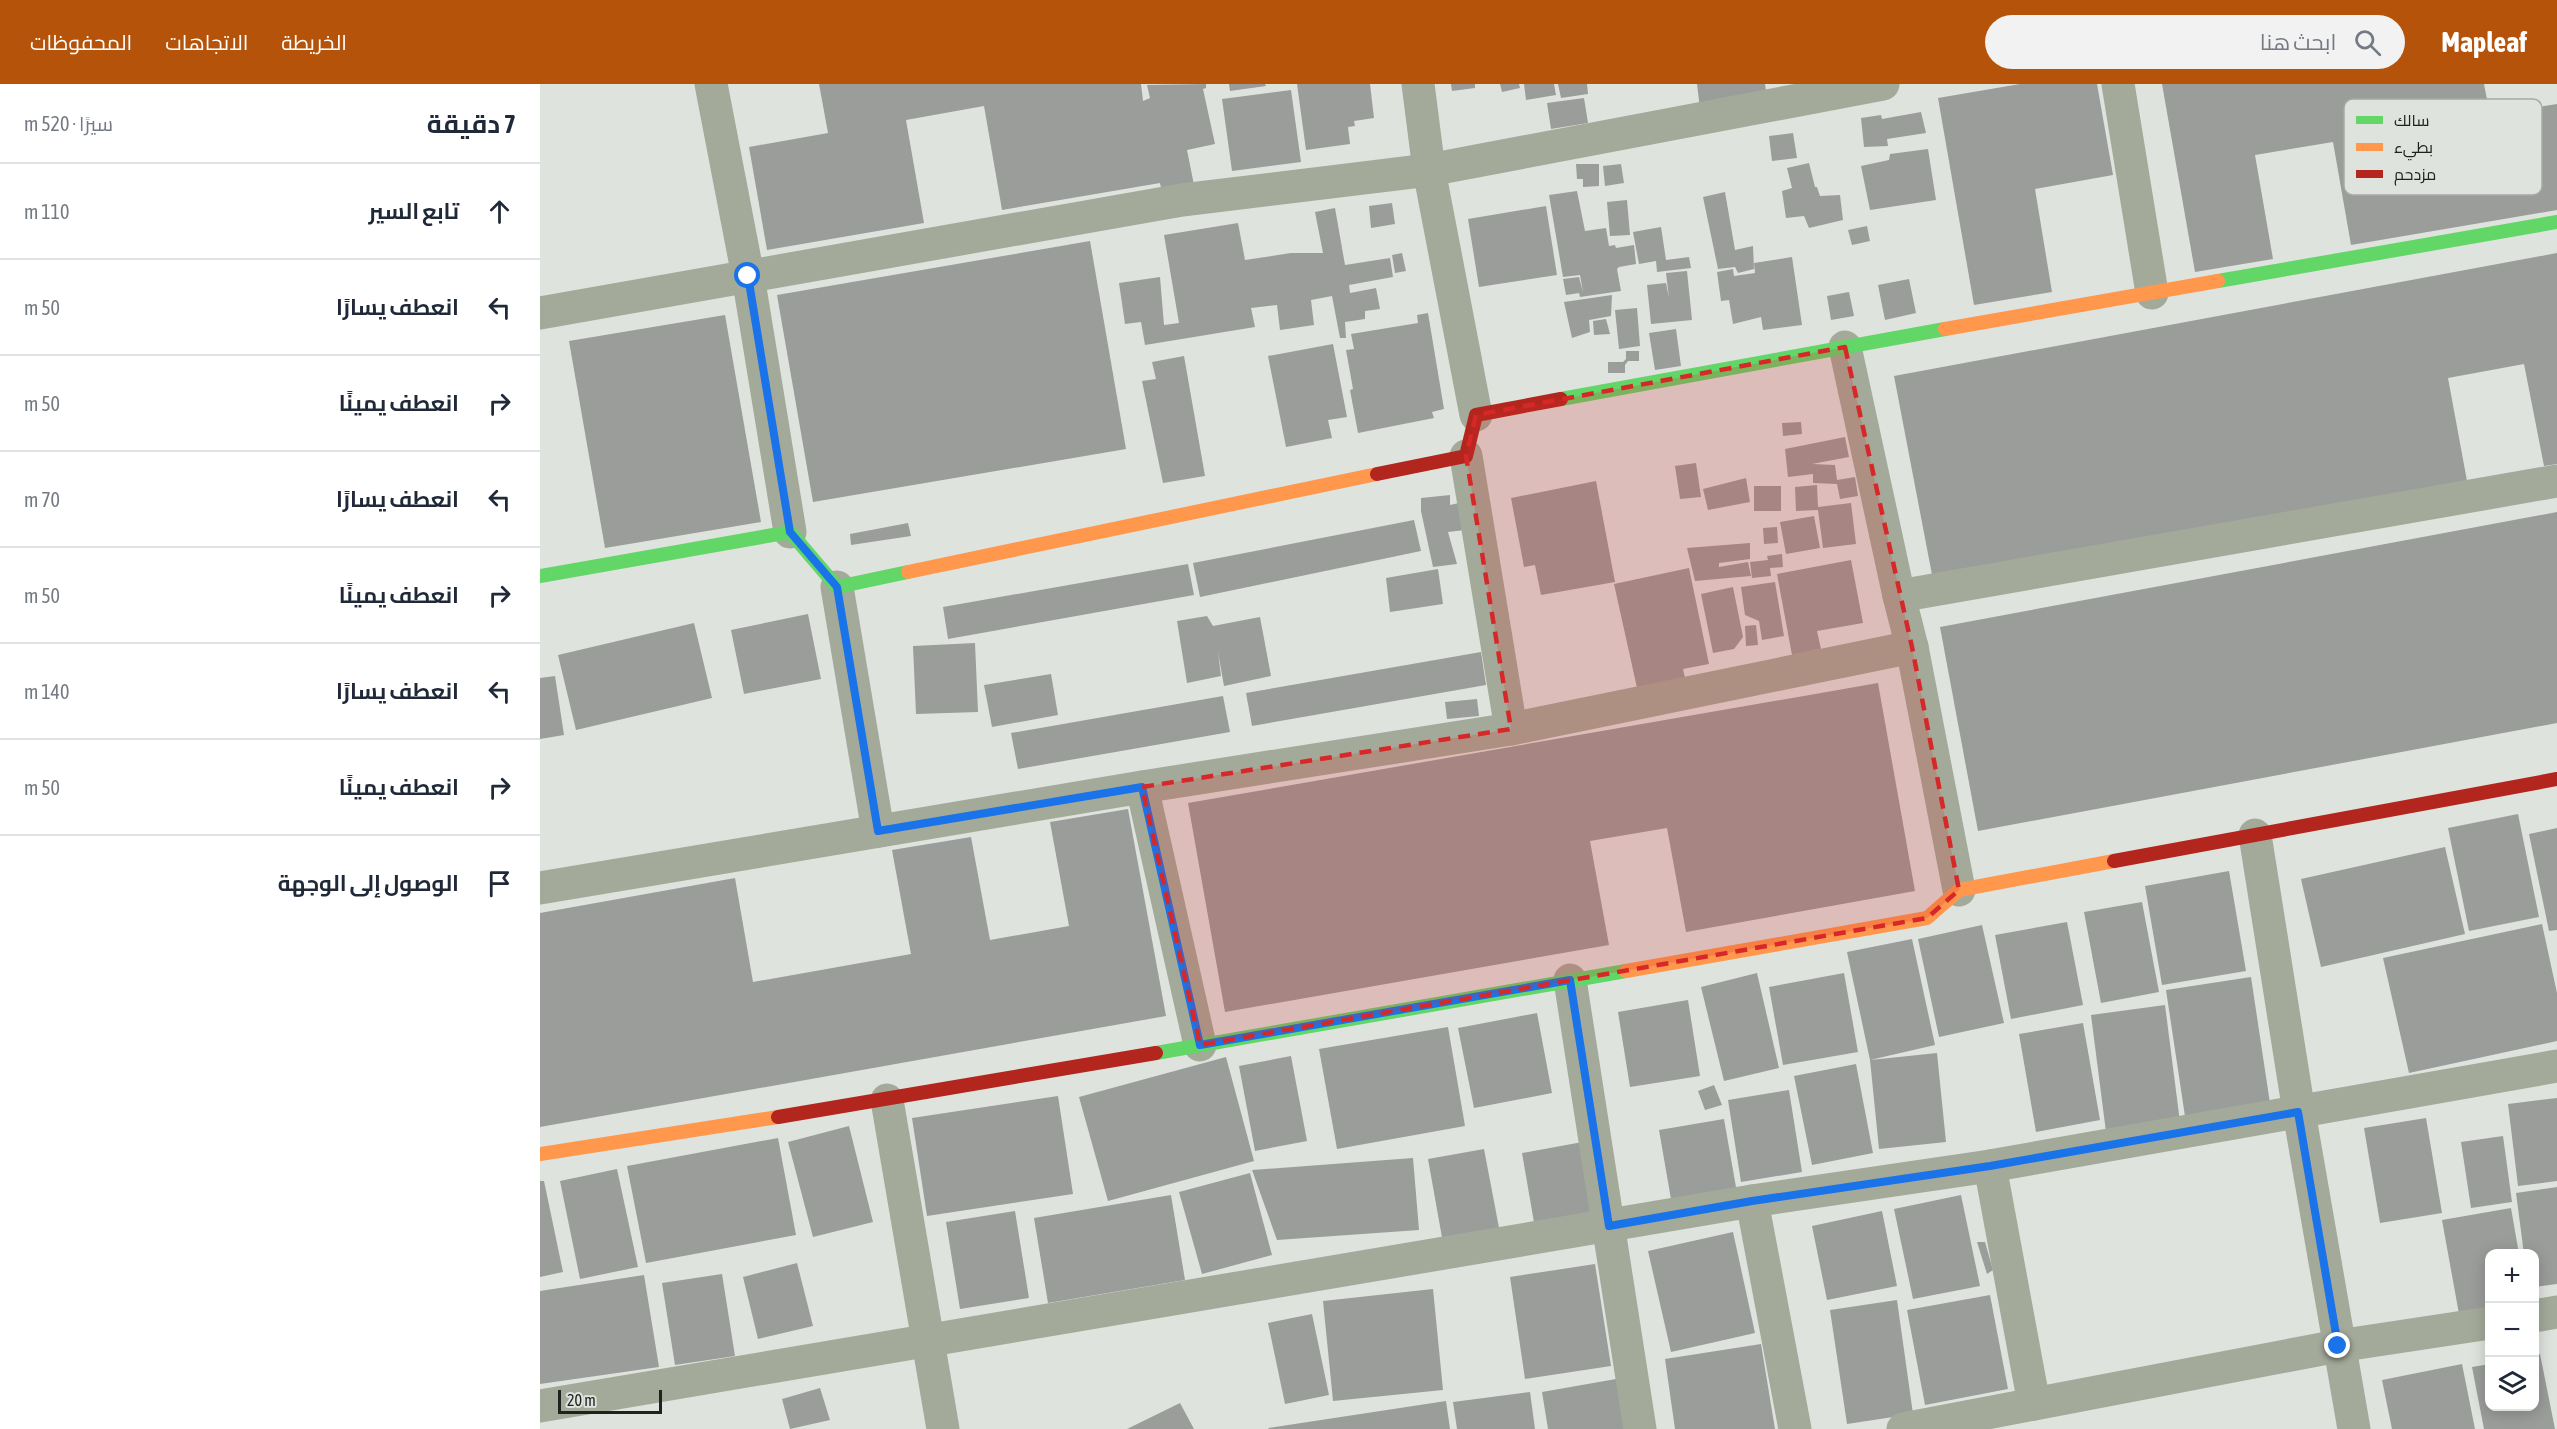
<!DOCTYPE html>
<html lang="ar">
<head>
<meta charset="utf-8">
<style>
	body { margin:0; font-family:"Asap Condensed",Cairo,sans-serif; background:#f2f2f3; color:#1f2937; direction:rtl }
	.controls { position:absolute; right:18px; bottom:18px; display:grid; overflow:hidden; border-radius:12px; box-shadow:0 3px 15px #0003 }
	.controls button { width:54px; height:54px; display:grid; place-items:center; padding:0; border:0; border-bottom:2px solid #e0e1e3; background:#fff; color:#1f2937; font:30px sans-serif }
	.scale { position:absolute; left:18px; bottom:15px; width:104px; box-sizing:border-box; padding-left:6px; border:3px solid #202220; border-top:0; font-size:16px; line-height:21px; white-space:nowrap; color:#202220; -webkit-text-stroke:4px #dee4dd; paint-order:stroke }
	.stop { position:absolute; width:18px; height:18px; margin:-14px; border:4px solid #1a73e8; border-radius:50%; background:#fff }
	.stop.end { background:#1a73e8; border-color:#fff; box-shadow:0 2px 6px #0008 }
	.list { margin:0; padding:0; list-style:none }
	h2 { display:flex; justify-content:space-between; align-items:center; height:78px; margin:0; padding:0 24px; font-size:26px }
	h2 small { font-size:20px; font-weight:400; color:#747a83 }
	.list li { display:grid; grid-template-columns:39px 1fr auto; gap:18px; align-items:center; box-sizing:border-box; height:96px; padding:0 24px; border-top:2px solid #e0e1e3 }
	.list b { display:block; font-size:22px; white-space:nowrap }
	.list em { font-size:20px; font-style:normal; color:#747a83 }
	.icon { flex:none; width:33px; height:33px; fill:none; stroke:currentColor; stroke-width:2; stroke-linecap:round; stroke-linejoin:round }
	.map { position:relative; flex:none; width:2017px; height:1345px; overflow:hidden; direction:ltr }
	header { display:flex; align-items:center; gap:36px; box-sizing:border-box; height:84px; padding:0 30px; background:#b45309; color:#fff }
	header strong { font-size:28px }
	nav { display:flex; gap:33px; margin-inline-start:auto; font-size:21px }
	.search { width:420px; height:54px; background:#f2f2f3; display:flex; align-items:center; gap:15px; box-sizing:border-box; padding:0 21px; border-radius:33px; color:#747a83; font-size:22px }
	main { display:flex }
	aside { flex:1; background:#fff }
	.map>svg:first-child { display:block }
	.building { fill:#9a9d9a }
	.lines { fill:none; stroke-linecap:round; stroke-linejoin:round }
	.street { stroke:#a4aa9a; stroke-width:33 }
	.fast { stroke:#63d668; stroke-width:14 }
	.slow { stroke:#ff974d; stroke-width:14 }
	.jam { stroke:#b3261e; stroke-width:14 }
	.route { stroke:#1a73e8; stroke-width:8 }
	.marked { fill:#d62828; fill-opacity:0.2; stroke:#d62828; stroke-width:4.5; stroke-dasharray:12 8; stroke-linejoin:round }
	.key { fill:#dee4dd; stroke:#a5aaa4; stroke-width:1.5 }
	.key-label { font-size:16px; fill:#202220 }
</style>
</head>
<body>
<header>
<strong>Mapleaf</strong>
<div class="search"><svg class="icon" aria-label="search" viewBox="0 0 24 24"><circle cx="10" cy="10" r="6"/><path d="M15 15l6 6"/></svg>ابحث هنا</div>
<nav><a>الخريطة</a><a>الاتجاهات</a><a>المحفوظات</a></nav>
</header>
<main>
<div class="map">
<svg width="2017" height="1345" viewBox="0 0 2017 1345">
	<rect width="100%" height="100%" fill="#dfe3de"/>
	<g class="building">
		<path d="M279,0H601L603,17L610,14L607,1L666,0V4L663,5L675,60L647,66L654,101L622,108L620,99L462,126L444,22L366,36L384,139L227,166L209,63L288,49Z"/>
		<path d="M689,0H725L726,2L690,7Z"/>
		<path d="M757,0H830L834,34L814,37L815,42L808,43L810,60L766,66Z"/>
		<path d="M911,0H935V4L912,7Z"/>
		<path d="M960,0H979L980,4L962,8Z"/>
		<path d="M984,0H1014L1016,11L986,16Z"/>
		<path d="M1018,0H1047L1048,10L1021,14Z"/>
		<path d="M1157,0H1225L1227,14L1160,25Z"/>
		<path d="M1557,0L1573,91L1495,105L1512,208L1434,221L1398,14L1480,0Z"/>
		<path d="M1622,0H1944L1950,31L2017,20V126L1811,161L1793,58L1715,71L1733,175L1655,188Z"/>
		<path d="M751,6L761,78L692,87L682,15Z"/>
		<path d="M1044,14L1048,39L1011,45L1007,19Z"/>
		<path d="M1381,28L1386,49L1347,55L1348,62L1324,63L1321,34L1341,31L1342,35Z"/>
		<path d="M1253,49L1257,74L1232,77L1229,52Z"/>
		<path d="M1388,65L1396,116L1330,126L1321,82L1349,76L1350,70Z"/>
		<path d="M1269,79L1275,103H1277L1280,112L1300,111L1303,136L1269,144L1264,132L1246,134L1242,107L1252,104L1247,84Z"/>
		<path d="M1036,80H1059V102L1043,103V95H1037Z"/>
		<path d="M1081,80L1084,99L1065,102L1063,82Z"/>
		<path d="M1037,107L1045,147L1066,144L1069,162L1075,161L1076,164L1094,161L1096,180L1079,183L1077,185L1081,207L1040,213L1039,209L1026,211L1023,195L1039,193L1043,208L1040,191L1023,193L1009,111Z"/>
		<path d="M1185,108L1195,166L1213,162L1214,185L1198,189L1195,183L1178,185L1163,113Z"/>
		<path d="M1087,116L1090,151L1070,152L1067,118Z"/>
		<path d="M852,119L855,140L831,144L829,122Z"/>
		<path d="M1006,122L1017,191L939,203L928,135Z"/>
		<path d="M795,124L805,181L850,174L853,193L809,201L810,209L836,204L840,225L825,227V235L805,238L806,254H800L792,212L771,216L774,241L740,246L737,221L711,224L715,243L605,261L601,238L585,240L579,199L620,193L624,241L639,239L624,151L698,139L705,176L751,169H783L775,128Z"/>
		<path d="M1327,142L1330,157L1312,161L1308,146Z"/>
		<path d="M1121,143L1126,176L1149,173L1151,184L1117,188L1116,177L1099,180L1093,148Z"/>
		<path d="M550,157L586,365L273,418L237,211Z"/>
		<path d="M862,169L866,187L855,189L852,171Z"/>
		<path d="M2017,169V380L2004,382L1984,280L1908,294L1927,397L1393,496L1354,292Z"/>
		<path d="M1252,173L1262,241L1223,246L1221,233L1193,240L1189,216L1181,217L1177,188L1193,185L1194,192L1215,189L1214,179Z"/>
		<path d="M1147,187L1152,236L1111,240L1107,201L1126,199L1129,214L1126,189Z"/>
		<path d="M1369,195L1376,229L1345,236L1338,201Z"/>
		<path d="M1309,208L1314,232L1291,236L1287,212Z"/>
		<path d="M1072,211L1071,232L1049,236L1050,248L1032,254L1024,218Z"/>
		<path d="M1097,224L1100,262L1079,265L1075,226Z"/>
		<path d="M888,229L904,325L892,328L894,334L818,349L810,306L813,305L806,266L814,265L811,250L878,239L877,231Z"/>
		<path d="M185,231L221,438L65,464L29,257Z"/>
		<path d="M1066,235L1070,250L1054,251L1053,237Z"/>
		<path d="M1136,245L1141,282L1115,286L1109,249Z"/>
		<path d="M793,260L807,333L788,336L792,354L746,363L728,272Z"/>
		<path d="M1086,267H1099V277H1088L1085,281V289H1068V278H1083L1086,275Z"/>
		<path d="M644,272L665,392L623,399L602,297L616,295L612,278Z"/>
		<path d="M1261,338L1262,350L1243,352L1242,339Z"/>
		<path d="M1305,353L1309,373L1272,380L1295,381L1297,396L1315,393L1318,412L1300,415L1297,400L1273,399V390L1248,393L1245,365Z"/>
		<path d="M1156,379L1161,413L1140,415L1135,382Z"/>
		<path d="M1206,394L1210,418L1168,426L1163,405Z"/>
		<path d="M1056,397L1075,498L1001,511L995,481L984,483L971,414Z"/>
		<path d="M1277,401L1278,423L1311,419L1316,460L1283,464L1278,426L1256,427L1255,403Z"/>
		<rect x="1214" y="402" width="27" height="25"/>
		<path d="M910,411V421L919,419L925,446L908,448L917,480L893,483L881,427V414Z"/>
		<path d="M2017,428V639L1438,747L1400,543Z"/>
		<path d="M1274,432L1280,464L1246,470L1240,438Z"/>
		<path d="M874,436L881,467L660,513L653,479Z"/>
		<path d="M368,439L371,452L311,461L310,450Z"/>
		<path d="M1237,443L1238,459L1224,460L1223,444Z"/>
		<path d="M1210,459V475L1179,479V483L1208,478L1211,492L1155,497L1147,464Z"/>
		<path d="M1242,470L1243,483L1230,484L1231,492L1212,494L1210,478L1228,476L1227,472Z"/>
		<path d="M1311,476L1323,539L1277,547L1281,565L1252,571L1237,490Z"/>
		<path d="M648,480L654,511L408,555L403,523Z"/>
		<path d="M1149,484L1169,580L1143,585L1147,603L1099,613L1074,500Z"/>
		<path d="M898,485L903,520L850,528L846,494Z"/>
		<path d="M1235,498L1244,552L1222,556L1219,537L1205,531L1201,503Z"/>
		<path d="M1193,503L1203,553L1194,565L1173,569L1161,510Z"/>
		<path d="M268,530L281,595L204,610L191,546Z"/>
		<path d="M667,532L673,542L720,533L731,592L684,602L678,568L681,592L647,599L637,537Z"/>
		<path d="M154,539L172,614L36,646L18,571Z"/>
		<path d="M1216,541L1218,561L1206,562L1205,542Z"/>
		<path d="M435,559L438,628L376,630L373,562Z"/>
		<path d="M941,568L946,601L712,642L706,609Z"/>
		<path d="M511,590L518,631L452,643L444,601Z"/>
		<path d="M15,592L24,651L0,655V594Z"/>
		<path d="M1338,599L1375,807L1146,848L1127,744L1050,757L1069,861L685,928L648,719Z"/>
		<path d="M683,612L690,648L478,685L471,649Z"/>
		<path d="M937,615L939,632L907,635L905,618Z"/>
		<path d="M588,725L626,932L0,1043V829L195,794L213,898L371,870L352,766L431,753L450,856L529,842L510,738Z"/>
		<path d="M1978,730L1999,833L1929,847L1908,744Z"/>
		<path d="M2017,744V846L2009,847L1989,750Z"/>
		<path d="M1905,763L1925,850L1781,883L1761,795Z"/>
		<path d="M1689,787L1706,887L1622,901L1605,802Z"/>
		<path d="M1602,818L1619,908L1561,919L1544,828Z"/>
		<path d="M1527,838L1543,921L1471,935L1455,851Z"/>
		<path d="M2002,840L2017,909V957L1869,989L1843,874Z"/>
		<path d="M1442,841L1464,939L1399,953L1378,855Z"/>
		<path d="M1372,855L1395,961L1330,976L1397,969L1406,1058L1339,1065L1330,976L1307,868Z"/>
		<path d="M1217,889L1239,984L1184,997L1161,903Z"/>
		<path d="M1304,889L1318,968L1243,981L1229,903Z"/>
		<path d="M1711,893L1731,1026L1646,1039L1626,906Z"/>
		<path d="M1148,916L1160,992L1090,1003L1078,928Z"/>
		<path d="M1625,921L1640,1038L1566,1048L1551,931Z"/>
		<path d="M997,929L1012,1009L934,1024L918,944Z"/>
		<path d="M1543,939L1560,1036L1496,1048L1479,950Z"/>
		<path d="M908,943L925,1042L797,1065L779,965Z"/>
		<path d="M751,972L767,1057L715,1067L699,982Z"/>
		<path d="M686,973L714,1077L568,1117L539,1013Z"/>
		<path d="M1316,980L1333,1069L1272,1081L1254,992Z"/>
		<path d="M1174,1001L1182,1021L1165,1026L1158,1007Z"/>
		<path d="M1249,1006L1262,1088L1201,1098L1188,1016Z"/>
		<path d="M518,1012L533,1110L387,1132L372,1034Z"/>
		<path d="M2017,1014V1097L1978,1102L1968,1020Z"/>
		<path d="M1886,1034L1902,1129L1840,1139L1824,1044Z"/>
		<path d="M1184,1035L1197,1109L1132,1121L1119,1046Z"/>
		<path d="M309,1042L333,1138L273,1153L248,1058Z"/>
		<path d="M1963,1052L1972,1118L1931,1124L1921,1058Z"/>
		<path d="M238,1054L256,1151L106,1179L87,1082Z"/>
		<path d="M1048,1057L1062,1138L996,1150L982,1069Z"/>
		<path d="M944,1065L960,1149L903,1159L888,1075Z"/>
		<path d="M873,1074L879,1146L737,1156L712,1086Z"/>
		<path d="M77,1085L98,1183L40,1195L20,1097Z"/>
		<path d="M710,1089L732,1171L662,1190L639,1108Z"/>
		<path d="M0,1097H4L23,1188L0,1193Z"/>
		<path d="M2017,1103V1200L1995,1203V1170H1984L1976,1109Z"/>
		<path d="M631,1111L645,1196L508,1219L494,1134Z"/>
		<path d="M1421,1111L1440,1202L1373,1215L1354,1125Z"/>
		<path d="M1971,1124L1979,1170H1950V1225L1919,1230L1902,1136Z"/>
		<path d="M475,1127L489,1214L420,1225L406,1138Z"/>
		<path d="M1342,1127L1357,1202L1287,1216L1272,1142Z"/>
		<path d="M1193,1148L1215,1249L1131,1268L1108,1167Z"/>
		<path d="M1437,1158H1445L1453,1186L1447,1190Z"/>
		<path d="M257,1179L273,1242L218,1255L203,1193Z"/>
		<path d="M1055,1180L1071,1282L985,1295L970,1193Z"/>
		<path d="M182,1190L195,1272L135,1281L122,1199Z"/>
		<path d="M104,1191L119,1283L0,1300V1207Z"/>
		<path d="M893,1205L903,1306L793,1317L783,1217Z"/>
		<path d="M1450,1211L1468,1305L1385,1321L1367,1226Z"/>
		<path d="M1357,1216L1373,1330L1307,1340L1290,1226Z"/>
		<path d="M772,1230L789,1311L745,1320L728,1239Z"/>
		<path d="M1221,1260L1235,1345H1135L1125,1275Z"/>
		<path d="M2000,1270L2015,1345H1944L1932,1283L1950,1280V1323H1995V1271Z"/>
		<path d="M1922,1280L1935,1345H1852L1842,1296Z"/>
		<path d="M1076,1295L1086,1345H1008L1002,1308Z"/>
		<path d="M280,1304L290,1336L250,1345L242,1315Z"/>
		<path d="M990,1308L995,1345H917L913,1318Z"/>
		<path d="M906,1317L910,1345H729L728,1344Z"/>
		<path d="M640,1319L654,1345H587Z"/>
	</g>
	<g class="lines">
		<g class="street">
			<path d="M171,0L208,192L250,448"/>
			<path d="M878,0L889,86L936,331"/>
			<path d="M1578,0L1612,209"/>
			<path d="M0,229L642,116L889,86L1343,0"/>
			<path d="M1305,263L1359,512L1372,563L1419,806"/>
			<path d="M926,372L971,645"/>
			<path d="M297,503L338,747"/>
			<path d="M1359,512L2017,397"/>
			<path d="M602,703L660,961"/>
			<path d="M1715,751L1759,1028L1814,1345"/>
			<path d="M0,804L602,703L971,645L1372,563"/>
			<path d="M1030,896L1100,1345"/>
			<path d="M347,1016L403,1345"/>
			<path d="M1450,1082L1494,1320"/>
			<path d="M1212,1117L1255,1345"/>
			<path d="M1994,1232L2017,1228"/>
			<path d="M0,1322L1212,1117L1450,1082L2017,982"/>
			<path d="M1363,1345L1798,1262L1950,1239"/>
		</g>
		<g class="fast">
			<path d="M1678,197L2017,138"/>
			<path d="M1021,315L1405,245"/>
			<path d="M0,492L250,448L297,503L368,488"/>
			<path d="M616,969L1086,887"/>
		</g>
		<g class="slow">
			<path d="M1405,245L1678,197"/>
			<path d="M368,488L837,390"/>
			<path d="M1086,887L1387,834L1419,806L1574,777"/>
			<path d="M0,1070L238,1033"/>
		</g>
		<g class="jam">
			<path d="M837,390L926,372L936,331L1021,315"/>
			<path d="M1574,777L2017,695"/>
			<path d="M238,1033L616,969"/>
		</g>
	</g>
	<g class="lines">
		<path class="route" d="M208,192L250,448L297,503L338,747L602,703L660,961L1030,896L1069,1142L1212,1117L1450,1082L1758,1028L1798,1262"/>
	</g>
	<path class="marked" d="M1305,263L1372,563L1419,806L1387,834L660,961L602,703L971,645L926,372L936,331Z"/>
	<rect x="1804" y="15" width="198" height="96" rx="9" class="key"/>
	<rect x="1816" y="32" width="27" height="8" fill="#63d668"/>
	<rect x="1816" y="59" width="27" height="8" fill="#ff974d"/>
	<rect x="1816" y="86" width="27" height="8" fill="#b3261e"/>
	<g class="key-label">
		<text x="1854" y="42">سالك</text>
		<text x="1854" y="69">بطيء</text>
		<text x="1854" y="96">مزدحم</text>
	</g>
</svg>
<div class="controls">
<button>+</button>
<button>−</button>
<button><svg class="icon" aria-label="layers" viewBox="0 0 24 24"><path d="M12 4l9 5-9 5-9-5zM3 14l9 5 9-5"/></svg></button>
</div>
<div class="scale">20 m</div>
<div class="stop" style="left:208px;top:192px"></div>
<div class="stop end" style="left:1798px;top:1262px"></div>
</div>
<aside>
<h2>7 دقيقة<small>سيرًا · 520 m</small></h2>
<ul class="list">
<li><svg class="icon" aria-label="ahead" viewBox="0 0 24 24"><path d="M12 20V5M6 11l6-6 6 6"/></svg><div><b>تابع السير</b></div><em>110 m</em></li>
<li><svg class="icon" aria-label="left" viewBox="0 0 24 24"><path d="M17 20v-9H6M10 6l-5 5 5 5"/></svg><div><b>انعطف يسارًا</b></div><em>50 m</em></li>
<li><svg class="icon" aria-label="right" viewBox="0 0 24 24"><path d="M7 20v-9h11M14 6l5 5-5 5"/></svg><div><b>انعطف يمينًا</b></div><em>50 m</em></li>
<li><svg class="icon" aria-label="left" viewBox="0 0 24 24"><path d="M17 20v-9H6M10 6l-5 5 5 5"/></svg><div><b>انعطف يسارًا</b></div><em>70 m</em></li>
<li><svg class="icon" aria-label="right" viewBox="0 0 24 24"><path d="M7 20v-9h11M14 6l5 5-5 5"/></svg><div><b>انعطف يمينًا</b></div><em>50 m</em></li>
<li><svg class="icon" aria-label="left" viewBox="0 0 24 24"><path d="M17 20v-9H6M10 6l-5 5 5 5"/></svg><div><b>انعطف يسارًا</b></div><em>140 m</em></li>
<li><svg class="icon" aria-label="right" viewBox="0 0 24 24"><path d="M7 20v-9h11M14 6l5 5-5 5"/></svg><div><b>انعطف يمينًا</b></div><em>50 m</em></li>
<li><svg class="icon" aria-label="arrive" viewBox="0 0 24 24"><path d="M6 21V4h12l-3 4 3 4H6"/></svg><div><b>الوصول إلى الوجهة</b></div></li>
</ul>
</aside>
</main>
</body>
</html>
